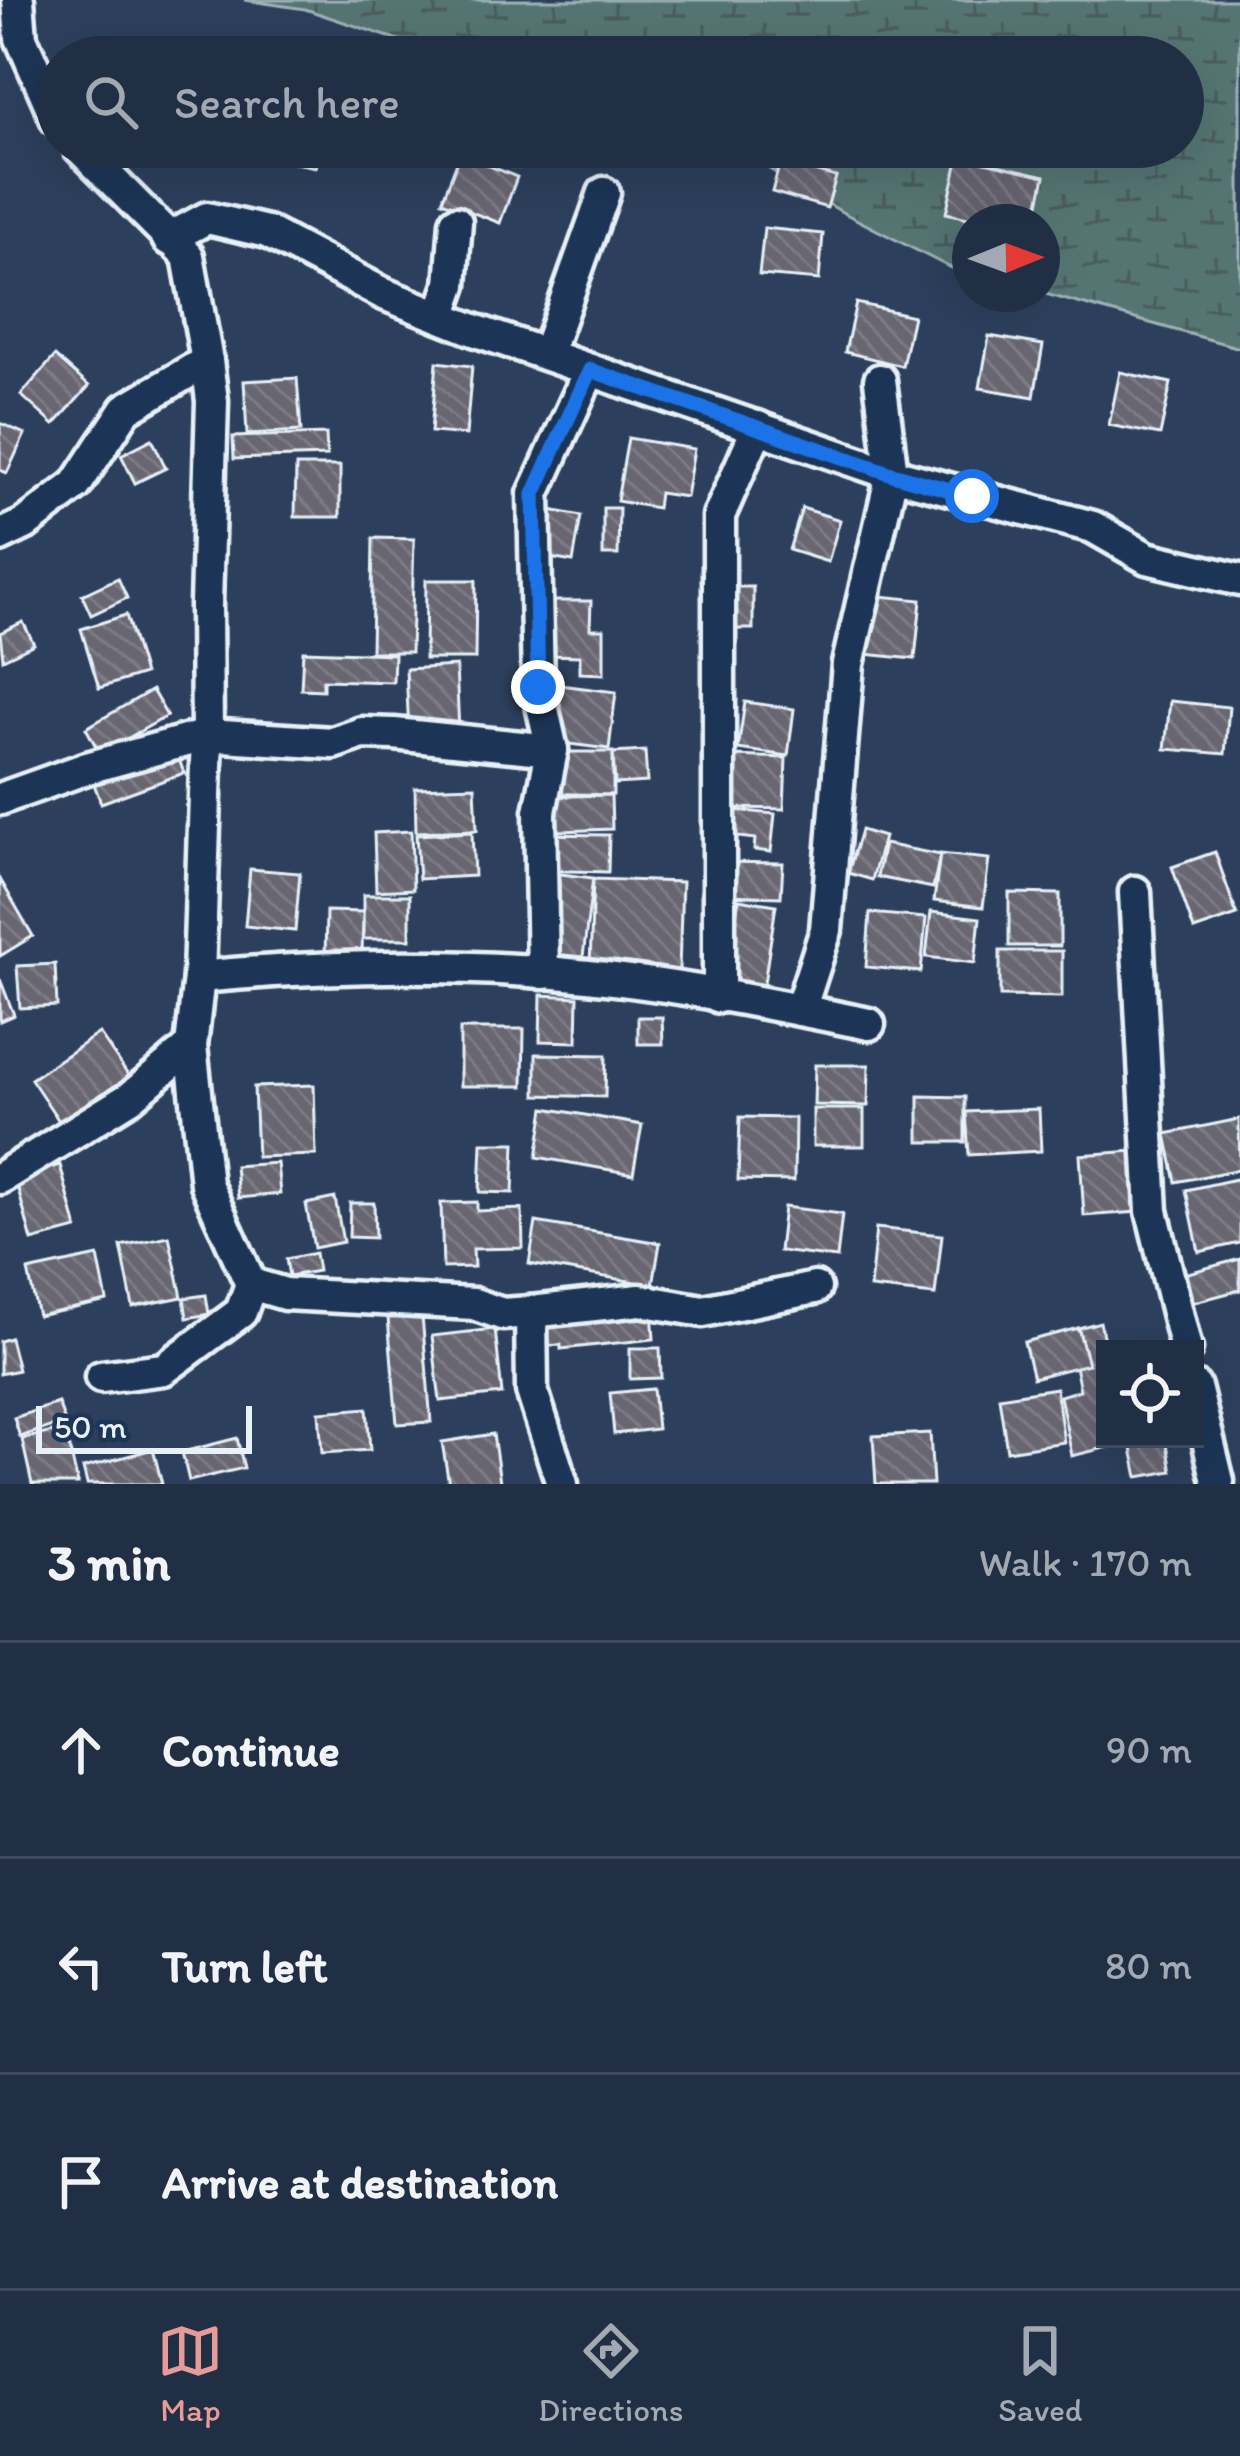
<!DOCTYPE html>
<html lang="en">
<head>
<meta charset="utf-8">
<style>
	body { margin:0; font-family:Itim,sans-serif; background:#29374c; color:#f1f3f6 }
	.controls { position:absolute; right:36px; bottom:36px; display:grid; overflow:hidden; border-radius:0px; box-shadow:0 12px 48px #0002 }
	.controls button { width:108px; height:108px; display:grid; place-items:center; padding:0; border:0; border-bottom:3px solid #3e4a5e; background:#212f45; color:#f1f3f6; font:60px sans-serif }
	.compass { position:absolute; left:952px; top:204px; width:108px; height:108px; border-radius:50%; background:#212f45; box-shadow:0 12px 48px #0002; rotate:89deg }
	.scale { position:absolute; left:36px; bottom:30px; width:216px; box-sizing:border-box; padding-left:12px; border:6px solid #e8f1f8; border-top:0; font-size:33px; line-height:42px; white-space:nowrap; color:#e8f1f8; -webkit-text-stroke:9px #1d3557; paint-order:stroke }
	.stop { position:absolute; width:36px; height:36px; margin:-27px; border:9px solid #1a73e8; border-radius:50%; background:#fff }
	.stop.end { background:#1a73e8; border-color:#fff; box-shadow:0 3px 12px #0008 }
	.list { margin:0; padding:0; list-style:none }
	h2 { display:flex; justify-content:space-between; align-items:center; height:156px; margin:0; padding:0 48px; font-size:51px }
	h2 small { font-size:39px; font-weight:400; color:#a2a9b3 }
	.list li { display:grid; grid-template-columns:78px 1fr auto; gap:36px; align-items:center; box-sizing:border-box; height:216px; padding:0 48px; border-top:3px solid #3e4a5e }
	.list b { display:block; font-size:45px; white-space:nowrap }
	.list em { font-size:39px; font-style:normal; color:#a2a9b3 }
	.icon { flex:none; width:66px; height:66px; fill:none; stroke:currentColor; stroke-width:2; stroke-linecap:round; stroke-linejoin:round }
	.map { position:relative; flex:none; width:1240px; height:1484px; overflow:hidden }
	.search { position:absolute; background:#212f45; box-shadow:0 12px 48px #0002; left:36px; right:36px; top:36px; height:132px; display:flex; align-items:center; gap:30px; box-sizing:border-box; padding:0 42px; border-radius:66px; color:#a2a9b3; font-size:45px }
	.sheet { height:804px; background:#212f45 }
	nav { display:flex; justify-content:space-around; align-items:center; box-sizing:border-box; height:168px; border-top:3px solid #3e4a5e; background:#212f45; font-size:33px; color:#a2a9b3 }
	nav a { display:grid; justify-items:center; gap:6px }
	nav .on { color:#e69b98 }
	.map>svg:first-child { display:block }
	.wetland { fill:url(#wetland-marsh); stroke:#9eb2b6; stroke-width:3 }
	.building { fill:url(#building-back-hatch); stroke:#e8f1f8; stroke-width:3 }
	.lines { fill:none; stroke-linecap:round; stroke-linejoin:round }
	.street-casing { stroke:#e8f1f8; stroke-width:39 }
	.street { stroke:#1d3557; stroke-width:30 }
	.route { stroke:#1a73e8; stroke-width:15 }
</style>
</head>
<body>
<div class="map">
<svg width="1240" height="1484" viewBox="0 0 1240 1484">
	<defs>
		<pattern id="wetland-marsh" width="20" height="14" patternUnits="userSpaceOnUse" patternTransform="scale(3)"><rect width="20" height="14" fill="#547473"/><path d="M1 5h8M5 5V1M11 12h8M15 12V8" fill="none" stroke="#4c5c5c"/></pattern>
		<pattern id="building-back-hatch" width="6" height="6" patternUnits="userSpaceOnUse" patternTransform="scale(3)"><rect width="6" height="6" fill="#676671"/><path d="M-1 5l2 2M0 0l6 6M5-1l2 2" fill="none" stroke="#7d7c86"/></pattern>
	</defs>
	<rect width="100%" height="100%" fill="#2c3f5c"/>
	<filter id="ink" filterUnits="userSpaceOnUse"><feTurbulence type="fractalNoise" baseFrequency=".00833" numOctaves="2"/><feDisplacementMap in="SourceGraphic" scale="24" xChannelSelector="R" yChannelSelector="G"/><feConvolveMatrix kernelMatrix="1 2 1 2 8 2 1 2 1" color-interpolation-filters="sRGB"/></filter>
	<g filter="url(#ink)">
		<path class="wetland" d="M244,0H1240V348L1042,293V222H970V273L949,267L842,212L732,147H1183V57H449L305,9Z"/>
		<g class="building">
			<path d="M298,147L320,150L316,167L295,163Z"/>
			<path d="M487,147H522L519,168L495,164L497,148Z"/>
			<path d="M460,154L517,177L500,223L442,201Z"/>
			<path d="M959,156L1045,176L1035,222H985L946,213Z"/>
			<path d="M780,162L836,177L827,208L772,192Z"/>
			<path d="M764,228L823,234L819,280L759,275Z"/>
			<path d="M856,303L913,316L902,366L845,352Z"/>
			<path d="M989,336L1043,345L1034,397L980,388Z"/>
			<path d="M55,356L89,386L54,425L21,395Z"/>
			<path d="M437,362L472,366L466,435L431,432Z"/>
			<path d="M1120,372L1171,383L1160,435L1109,425Z"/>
			<path d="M297,378L301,431L247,434L244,381Z"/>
			<path d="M0,423L25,434L7,473L0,470Z"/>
			<path d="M326,434L327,456L234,459L233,437Z"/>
			<path d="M628,438L694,449L686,497L659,493L657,508L617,501Z"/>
			<path d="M152,439L166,468L135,483L121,455Z"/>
			<path d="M296,466H340V517H295Z"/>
			<path d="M535,507L581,516L573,562L527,554Z"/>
			<path d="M603,508H619L618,555H603Z"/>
			<path d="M802,508L840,520L828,562L789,550Z"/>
			<path d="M373,538L414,539L411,652H371Z"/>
			<path d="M118,578L127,598L91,615L82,595Z"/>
			<path d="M426,580H476L475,659H425Z"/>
			<path d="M708,587H753V629H707Z"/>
			<path d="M860,594L921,600L915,659L854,653Z"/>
			<path d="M548,601H591L590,629H604V674L580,673V656L547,655Z"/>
			<path d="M126,615L144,674L99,688L81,629Z"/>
			<path d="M23,622L34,644L3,659L0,633Z"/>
			<path d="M303,651L394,654L393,682L323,680V690L301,689Z"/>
			<path d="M456,666L459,731L409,734L406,669Z"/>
			<path d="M552,684L616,692L609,749L545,741Z"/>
			<path d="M152,690L167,716L100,754L86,728Z"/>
			<path d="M1170,701L1229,707L1225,754L1165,749Z"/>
			<path d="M745,702L794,709L788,756L738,749Z"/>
			<path d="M645,751L647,782L615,784L613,753Z"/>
			<path d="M537,752H613V795L537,793Z"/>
			<path d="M177,754L184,773L101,803L94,784Z"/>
			<path d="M735,756L786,758L784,809L734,808Z"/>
			<path d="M475,786L477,830L416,832L415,788Z"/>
			<path d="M611,795L612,829L534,832L533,797Z"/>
			<path d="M724,809L775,814L771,852L754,850L755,839L722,835Z"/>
			<path d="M861,830L884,837L872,880L848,873Z"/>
			<path d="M411,831L413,889L376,891L374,833Z"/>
			<path d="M472,832L474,876L419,879L416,835Z"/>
			<path d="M532,834L609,835L608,872L531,870Z"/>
			<path d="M884,844L940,855L933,888L877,877Z"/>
			<path d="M1215,852L1237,915L1194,930L1172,867Z"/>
			<path d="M940,854L989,859L983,907L934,901Z"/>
			<path d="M725,862L783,863L781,897L724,895Z"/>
			<path d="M250,869L300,873L295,931L245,926Z"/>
			<path d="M545,872L593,878L583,957L535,952Z"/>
			<path d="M0,879L33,936L0,956Z"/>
			<path d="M593,879L682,882L679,970L590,967Z"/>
			<path d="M1009,893L1060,894V946H1009Z"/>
			<rect x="363" y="895" width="47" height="44"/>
			<path d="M739,899L776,905L763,990L710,981L720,920L735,923Z"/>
			<path d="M326,911L363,912L362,960H325Z"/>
			<path d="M931,912L980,918L975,963L926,957Z"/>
			<path d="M870,913L926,918L921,972L866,967Z"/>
			<path d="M1000,951H1062V997L1000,996Z"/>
			<path d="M55,964L57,1006L20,1008L17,966Z"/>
			<path d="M0,979L14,1015L0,1021Z"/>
			<path d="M541,995L578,997L577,1042L540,1041Z"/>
			<path d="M638,1017H662L663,1044H638Z"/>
			<path d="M460,1029H524L523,1086H460Z"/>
			<path d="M99,1033L130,1078L61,1124L31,1079Z"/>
			<path d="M536,1054L606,1055L605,1097L536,1095Z"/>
			<path d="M815,1065H869L868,1106L814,1105Z"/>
			<path d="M314,1085L316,1155L257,1157L254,1087Z"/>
			<path d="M919,1096L965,1097V1142H919Z"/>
			<path d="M545,1108L642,1125L633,1174L537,1157Z"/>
			<rect x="813" y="1109" width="51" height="37"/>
			<path d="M1039,1109L1041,1151L969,1155L966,1112Z"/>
			<path d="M740,1117L795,1118L794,1181L738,1180Z"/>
			<path d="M1239,1119L1240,1169L1176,1182L1166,1134Z"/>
			<path d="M482,1143H515L513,1193L480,1192Z"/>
			<path d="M1134,1151L1139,1212L1084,1216L1080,1155Z"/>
			<path d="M277,1163L280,1194L238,1198L235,1166Z"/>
			<path d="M60,1165L77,1229L32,1241L15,1178Z"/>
			<path d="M1240,1178V1243L1199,1252L1186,1190Z"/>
			<path d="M335,1198L343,1242L314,1248L306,1204Z"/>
			<path d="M477,1202V1211L522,1209L523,1248L473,1249L474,1267L443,1268L441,1203Z"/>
			<path d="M350,1203H374L375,1238L349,1237Z"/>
			<path d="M784,1207L842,1214L837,1258L779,1251Z"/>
			<path d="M536,1222L660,1243L653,1285L529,1264Z"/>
			<path d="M876,1228L942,1235L935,1295L870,1288Z"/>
			<path d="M169,1236L182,1297L133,1307L121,1246Z"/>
			<path d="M315,1253L318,1271L289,1276L286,1259Z"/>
			<path d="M98,1256L107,1301L38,1316L28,1271Z"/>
			<path d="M1240,1259V1290L1191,1303L1184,1274Z"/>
			<path d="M206,1295L209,1314L187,1318L184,1298Z"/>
			<path d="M652,1311L654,1339L561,1349V1345L543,1346L540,1323Z"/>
			<path d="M422,1316L431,1422L397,1424L388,1318Z"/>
			<path d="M1100,1322L1106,1349L1105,1439H1111L1113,1446L1072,1456L1060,1396L1080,1390L1075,1366L1088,1364L1078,1328Z"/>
			<path d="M1078,1328L1088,1364L1033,1378L1024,1342Z"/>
			<path d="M495,1329L502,1394L440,1401L432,1336Z"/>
			<path d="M10,1338L18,1370L0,1374V1341Z"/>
			<path d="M630,1348H660L661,1378L630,1379Z"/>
			<path d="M1056,1388L1064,1442L1007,1451L999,1397Z"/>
			<path d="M653,1389L657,1429L614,1434L610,1393Z"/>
			<path d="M58,1403L65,1422L20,1437L14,1418Z"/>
			<path d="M367,1408L370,1450L322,1453L319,1412Z"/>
			<path d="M65,1429L78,1484H32L22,1439Z"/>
			<path d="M930,1433L933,1484H876L873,1436Z"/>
			<path d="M493,1434L500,1482L449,1484L442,1442Z"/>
			<path d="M237,1438L244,1468L189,1481L182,1452Z"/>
			<path d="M1130,1439H1166L1172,1471L1138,1477Z"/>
			<path d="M153,1449L162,1484H87L83,1468Z"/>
		</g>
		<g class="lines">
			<defs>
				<g id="street">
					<path d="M18,0L21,38L57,120"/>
					<path d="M79,147L188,256L207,361L212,401L206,605L207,735L199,977L191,1046L206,1184L251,1284L285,1294L474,1304L502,1314L531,1312L532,1391L562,1484"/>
					<path d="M168,239L207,218L267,232L384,294L474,330L892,474L1093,527L1147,558L1240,580"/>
					<path d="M440,316L451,285L456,222"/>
					<path d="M547,353L604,193"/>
					<path d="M0,536L25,524L76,485L126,409L207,361"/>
					<path d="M0,799L87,768L207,735L333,743L362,733L394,734L552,750"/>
					<path d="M1135,892L1152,1211L1186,1349"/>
					<path d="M543,973L540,812L552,750L538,687L534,494L590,370"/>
					<path d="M199,977C336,964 477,962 614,979C699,989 785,1007 869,1024"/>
					<path d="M719,997V516L758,427"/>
					<path d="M800,1010L826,930L848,664L892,474L880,380"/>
					<path d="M0,1178L131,1097L191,1046"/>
					<path d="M531,1312L640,1300L703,1311L815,1288"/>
					<path d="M101,1377L164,1369L241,1312L251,1284"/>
					<path d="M1195,1387L1218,1481"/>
				</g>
			</defs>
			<use href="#street" class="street-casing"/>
			<use href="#street" class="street"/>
		</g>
	</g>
	<g class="lines" filter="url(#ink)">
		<path class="route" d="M538,687L534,494L590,370L892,474L972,496"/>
	</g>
</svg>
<div class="controls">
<button><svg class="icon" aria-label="locate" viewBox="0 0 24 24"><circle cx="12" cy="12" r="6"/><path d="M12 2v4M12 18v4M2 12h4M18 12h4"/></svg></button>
</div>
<svg class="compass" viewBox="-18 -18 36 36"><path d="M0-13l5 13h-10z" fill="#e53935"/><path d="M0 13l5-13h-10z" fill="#a2a9b3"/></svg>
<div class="scale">50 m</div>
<div class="stop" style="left:972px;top:496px"></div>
<div class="stop end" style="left:538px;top:687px"></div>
<div class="search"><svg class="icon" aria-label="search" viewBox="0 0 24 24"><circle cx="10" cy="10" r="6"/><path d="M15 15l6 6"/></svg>Search here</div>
</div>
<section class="sheet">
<h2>3 min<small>Walk · 170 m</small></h2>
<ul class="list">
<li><svg class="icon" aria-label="ahead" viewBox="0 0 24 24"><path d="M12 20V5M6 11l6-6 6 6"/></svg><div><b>Continue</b></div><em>90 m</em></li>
<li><svg class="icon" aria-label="left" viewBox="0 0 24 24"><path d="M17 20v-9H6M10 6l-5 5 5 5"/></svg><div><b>Turn left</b></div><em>80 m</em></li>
<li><svg class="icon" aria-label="arrive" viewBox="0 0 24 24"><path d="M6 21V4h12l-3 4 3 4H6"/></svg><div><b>Arrive at destination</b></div></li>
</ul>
</section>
<nav>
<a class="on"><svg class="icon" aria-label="map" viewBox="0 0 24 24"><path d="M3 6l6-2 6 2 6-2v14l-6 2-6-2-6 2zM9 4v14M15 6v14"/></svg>Map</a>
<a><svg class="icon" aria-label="directions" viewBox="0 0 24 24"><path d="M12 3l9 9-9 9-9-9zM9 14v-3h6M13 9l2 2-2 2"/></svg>Directions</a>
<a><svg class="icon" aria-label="saved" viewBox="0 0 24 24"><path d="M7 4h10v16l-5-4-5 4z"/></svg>Saved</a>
</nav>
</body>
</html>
